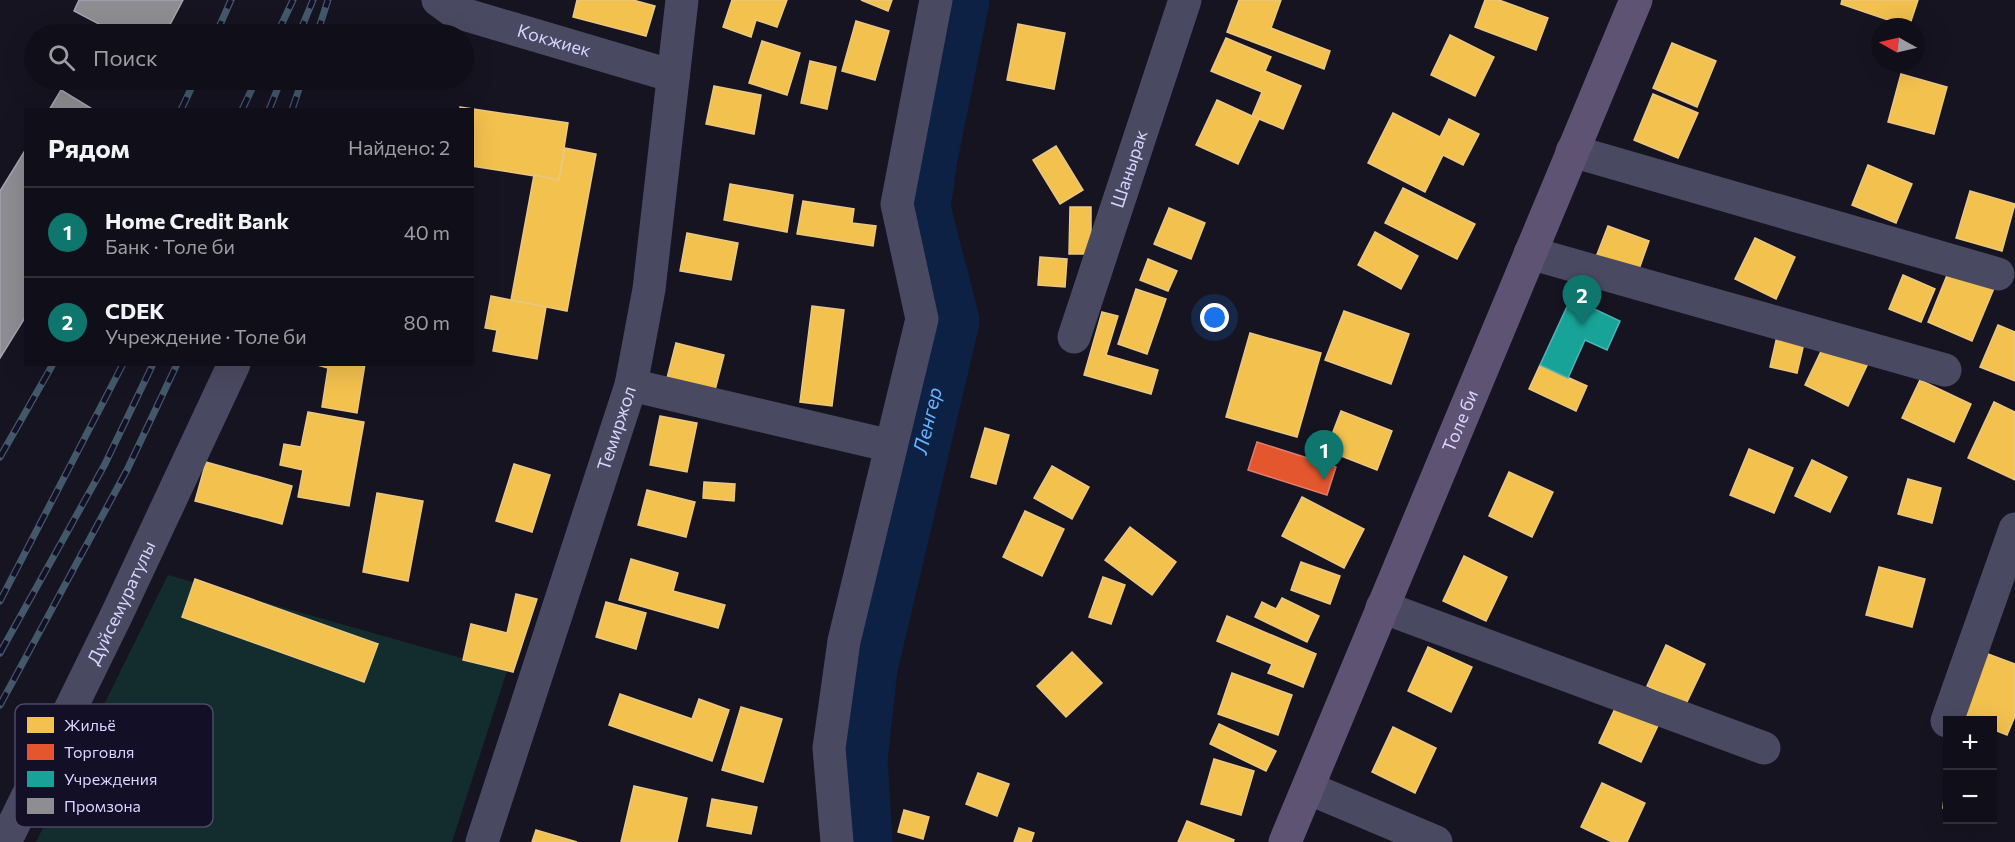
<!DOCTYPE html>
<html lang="ru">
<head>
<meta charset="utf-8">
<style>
	body { margin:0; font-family:Commissioner,sans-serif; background:#191822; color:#f1f3f6 }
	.controls { position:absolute; right:18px; bottom:18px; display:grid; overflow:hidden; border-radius:0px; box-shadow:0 6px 24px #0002 }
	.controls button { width:54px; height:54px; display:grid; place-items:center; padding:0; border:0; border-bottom:2px solid #302f38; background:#100f19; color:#f1f3f6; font:30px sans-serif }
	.compass { position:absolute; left:1871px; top:18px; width:54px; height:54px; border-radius:50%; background:#100f19; box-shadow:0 6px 24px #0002; rotate:278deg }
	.you { position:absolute; left:1215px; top:318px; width:21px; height:21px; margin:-15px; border:4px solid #fff; border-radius:50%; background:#1a73e8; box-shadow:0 0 0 9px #1a73e833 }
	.badge { display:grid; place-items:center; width:39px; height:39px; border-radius:50%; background:#0f766e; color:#fff; font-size:20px; font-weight:700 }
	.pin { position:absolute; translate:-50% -50px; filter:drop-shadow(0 2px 3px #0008) }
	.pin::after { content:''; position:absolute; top:32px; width:21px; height:18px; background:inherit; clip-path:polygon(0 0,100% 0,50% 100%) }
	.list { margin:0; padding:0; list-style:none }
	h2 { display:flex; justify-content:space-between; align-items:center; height:78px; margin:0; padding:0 24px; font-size:26px }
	h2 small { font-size:20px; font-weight:400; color:#9c9ca2 }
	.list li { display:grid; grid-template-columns:39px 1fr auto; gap:18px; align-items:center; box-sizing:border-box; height:90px; padding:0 24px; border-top:2px solid #302f38 }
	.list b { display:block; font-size:22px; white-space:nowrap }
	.list p { margin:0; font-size:20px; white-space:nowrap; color:#9c9ca2 }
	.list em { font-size:20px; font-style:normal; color:#9c9ca2 }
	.icon { flex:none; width:33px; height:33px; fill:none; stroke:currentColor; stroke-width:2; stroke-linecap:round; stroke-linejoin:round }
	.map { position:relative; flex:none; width:2015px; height:842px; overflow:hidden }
	.search { position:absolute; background:#100f19; box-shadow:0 6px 24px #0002; left:24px; top:24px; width:450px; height:66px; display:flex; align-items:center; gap:15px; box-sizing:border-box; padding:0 21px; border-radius:33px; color:#9c9ca2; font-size:22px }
	.panel { position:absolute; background:#100f19; box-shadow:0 6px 24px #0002; left:24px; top:108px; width:450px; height:258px; border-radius:0px }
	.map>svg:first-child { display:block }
	.green { fill:#132c2d }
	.homes { fill:#f2c14e; stroke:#eac783; stroke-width:1.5 }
	.shops { fill:#e4572e; stroke:#e17c6d; stroke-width:1.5 }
	.public { fill:#17a398; stroke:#51b2b7; stroke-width:1.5 }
	.industry { fill:#8d8d92; stroke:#a4a2b3; stroke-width:1.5 }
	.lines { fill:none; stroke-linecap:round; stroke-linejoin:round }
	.river { stroke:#0d2144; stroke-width:57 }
	.minor { stroke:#4a4962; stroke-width:33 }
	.major { stroke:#5e5373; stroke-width:33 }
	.rail-casing { stroke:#43596b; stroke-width:7 }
	.rail { stroke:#130f26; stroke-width:4.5; stroke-dasharray:14; stroke-linecap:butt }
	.labels { text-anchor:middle; stroke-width:6; stroke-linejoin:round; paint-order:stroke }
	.street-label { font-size:18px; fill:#d9d4ff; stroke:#130f26 }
	.water-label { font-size:20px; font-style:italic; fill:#62b6ff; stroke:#130f26 }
	.key { fill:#130f26; stroke:#4e4a67; stroke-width:1.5 }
	.key-label { font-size:16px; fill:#d9d4ff }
</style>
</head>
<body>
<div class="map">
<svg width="2015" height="842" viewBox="0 0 2015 842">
	<rect width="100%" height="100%" fill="#161421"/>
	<path class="green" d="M168,575L507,671L452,842H36Z"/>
	<g class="homes">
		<path d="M577,0H633L655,6L646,36L573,17Z"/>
		<path d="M732,0H787L777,27L756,20L751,37L723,27Z"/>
		<path d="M861,0H892L888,11Z"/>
		<path d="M1239,0H1281L1271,28L1330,51L1324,69L1227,32Z"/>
		<path d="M1485,0H1499L1548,18L1536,50L1475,27Z"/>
		<path d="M1842,0H1918L1909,27L1841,4Z"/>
		<path d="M856,21L889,31L875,80L842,71Z"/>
		<path d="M1018,24L1065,33L1054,89L1007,80Z"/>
		<path d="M1450,35L1494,57L1475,96L1431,75Z"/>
		<path d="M1226,38L1271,57L1265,71L1301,86L1283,129L1252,116L1262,92L1211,71Z"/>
		<path d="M762,41L800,53L787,95L749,83Z"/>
		<path d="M1672,43L1716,61L1697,107L1653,88Z"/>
		<path d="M810,61L836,67L827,109L801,103Z"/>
		<path d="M1901,74L1947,87L1934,134L1888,122Z"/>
		<path d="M714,86L761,95L754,134L706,124Z"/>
		<path d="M1653,94L1698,113L1678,158L1634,140Z"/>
		<path d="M1217,100L1259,119L1238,164L1196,145Z"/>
		<path d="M460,107L568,123L559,180L472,166V110H460Z"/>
		<path d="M1393,113L1440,137L1449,119L1479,134L1463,165L1443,155L1425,192L1368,163Z"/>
		<path d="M1056,146L1083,190L1060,204L1033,160Z"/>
		<path d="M565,148L596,154L567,311L511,300L534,175L559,180Z"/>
		<path d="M1868,165L1912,184L1896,223L1852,205Z"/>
		<path d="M730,184L793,195L787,232L724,220Z"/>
		<path d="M1403,188L1475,224L1457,259L1385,223Z"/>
		<path d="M1970,191L2015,204L2002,251L1956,238Z"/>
		<path d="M803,201L854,209L852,223L876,226L873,246L797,234Z"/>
		<path d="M1070,207H1091V254H1069Z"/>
		<path d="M1169,208L1205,223L1191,259L1154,244Z"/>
		<path d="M1608,226L1649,241L1638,272L1596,257Z"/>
		<path d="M1375,232L1418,256L1401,289L1358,265Z"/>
		<path d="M687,233L738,243L731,280L680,271Z"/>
		<path d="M1755,238L1795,257L1776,299L1735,279Z"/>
		<path d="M1040,257L1067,259L1065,287L1038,285Z"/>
		<path d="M1148,259L1177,271L1168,291L1140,280Z"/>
		<path d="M1952,263L1997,281L1972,341L1928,322Z"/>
		<path d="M1903,275L1935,289L1921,322L1889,309Z"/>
		<path d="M1136,289L1166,299L1147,354L1118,344Z"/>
		<path d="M491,296L546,307L537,359L493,351L497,330L485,328Z"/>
		<path d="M812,306L844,310L832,406L800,402Z"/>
		<path d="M1344,311L1409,334L1391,384L1325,360Z"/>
		<path d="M1102,312L1118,316L1106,355L1158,370L1151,394L1084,375Z"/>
		<path d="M1998,325L2015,332V381L1980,367Z"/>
		<path d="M1778,332L1805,339L1797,373L1770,367Z"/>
		<path d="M1250,333L1321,353L1297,437L1226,417Z"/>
		<path d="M1826,341L1869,361L1848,406L1805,385Z"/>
		<path d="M676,343L724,355L715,390L667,378Z"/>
		<path d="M365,364L357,413L322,407L328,368L314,364Z"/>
		<path d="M1540,365L1587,386L1576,411L1529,389Z"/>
		<path d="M1920,380L1971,404L1954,442L1902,418Z"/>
		<path d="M1994,402L2015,412V480L1968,458Z"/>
		<path d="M1341,411L1392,431L1377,470L1326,450Z"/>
		<path d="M308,412L364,422L349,506L298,497L303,470L280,465L284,444L301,447Z"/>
		<path d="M660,416L697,423L687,472L650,465Z"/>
		<path d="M985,428L1009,435L996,484L971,477Z"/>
		<path d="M1749,449L1793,468L1774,513L1730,495Z"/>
		<path d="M1812,460L1847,477L1830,512L1795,496Z"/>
		<path d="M206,462L292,486L282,524L195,501Z"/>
		<path d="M514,464L550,475L532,532L496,521Z"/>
		<path d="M1052,466L1089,487L1072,519L1034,498Z"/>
		<path d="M1509,472L1553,492L1532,537L1489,516Z"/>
		<path d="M1908,479L1941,488L1932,523L1898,514Z"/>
		<path d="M704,482L735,484L734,501L703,498Z"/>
		<path d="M647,490L695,502L686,537L638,525Z"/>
		<path d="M377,493L423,501L408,581L363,572Z"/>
		<path d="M1302,497L1364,529L1344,568L1282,536Z"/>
		<path d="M1025,511L1064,529L1042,576L1003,557Z"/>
		<path d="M1130,527L1176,562L1152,595L1105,560Z"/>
		<path d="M1464,556L1507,577L1486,621L1443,601Z"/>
		<path d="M631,559L678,573L673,591L725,605L718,628L619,600Z"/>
		<path d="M1301,562L1340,576L1330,604L1291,590Z"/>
		<path d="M1879,567L1925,579L1912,627L1866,615Z"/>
		<path d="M1103,577L1125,585L1111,624L1089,617Z"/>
		<path d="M195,579L378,644L364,682L182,617Z"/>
		<path d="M516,594L537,599L513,672L463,660L471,624L507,633Z"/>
		<path d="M1282,598L1319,616L1307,642L1255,617L1262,602L1276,609Z"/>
		<path d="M606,602L646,613L636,649L596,637Z"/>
		<path d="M1227,616L1316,654L1303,687L1268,673L1272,664L1217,641Z"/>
		<path d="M1666,645L1705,664L1686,704L1647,686Z"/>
		<path d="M1428,647L1472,667L1451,712L1408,691Z"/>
		<path d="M1072,652L1102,683L1066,717L1037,686Z"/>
		<path d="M1988,654L2015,664V716L2007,735L1992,729V720H1972L1963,717Z"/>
		<path d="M1232,673L1292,695L1278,735L1218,714Z"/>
		<path d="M620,694L692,719L699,699L729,710L712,761L609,725Z"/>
		<path d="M1619,700L1661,719L1641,762L1599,743Z"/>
		<path d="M741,707L782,719L763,782L722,770Z"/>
		<path d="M1219,724L1276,751L1266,771L1210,744Z"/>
		<path d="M1393,727L1436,748L1415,793L1372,772Z"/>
		<path d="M1214,759L1254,771L1241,815L1201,804Z"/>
		<path d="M1948,760V808H1943Z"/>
		<path d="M978,773L1009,784L997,816L966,804Z"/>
		<path d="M1602,783L1645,803L1627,842H1612L1581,827Z"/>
		<path d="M634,786L687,798L677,842H621Z"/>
		<path d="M712,799L757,807L751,834L707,826Z"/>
		<path d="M904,810L929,817L923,839L898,832Z"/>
		<path d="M1187,821L1234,840L1233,842H1178Z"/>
		<path d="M1019,828L1034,833L1031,842H1014Z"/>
		<path d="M536,830L577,842H532Z"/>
	</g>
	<path class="shops" d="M1257,442L1336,467L1327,495L1248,470Z"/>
	<path class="public" d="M1571,298L1620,321L1607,350L1585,340L1568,378L1540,365Z"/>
	<g class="industry">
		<path d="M79,0H183L165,34H118L74,11Z"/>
		<path d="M61,90L94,110H49Z"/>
		<path d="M26,149V316L0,358V191Z"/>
	</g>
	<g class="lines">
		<path class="river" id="s1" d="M864,842L859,759L869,668L951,321L922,208L929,158L961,0"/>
		<g class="minor">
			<path id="s2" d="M438,0L453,11L673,76"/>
			<path d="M1572,151L1998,274"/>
			<path d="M1530,253L1945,370"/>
			<path id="s3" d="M1074,337L1185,0"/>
			<path d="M631,385L891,446"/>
			<path d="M1382,607L1764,748"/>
			<path d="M1947,721L2015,529"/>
			<path d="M1308,788L1436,842"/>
			<path id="s4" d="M5,842L117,614L234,364"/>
			<path id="s5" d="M482,842L631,385L649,289L682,0"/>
			<path d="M837,842L829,748L844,641L922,319L897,204L936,0"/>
		</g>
		<path class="major" id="s6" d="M1285,842L1636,0"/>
		<defs>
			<g id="rail">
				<path d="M216,34L231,0"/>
				<path d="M277,34L293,0"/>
				<path d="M299,34L313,0"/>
				<path d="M317,34L328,0"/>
				<path d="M181,110L195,80"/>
				<path d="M242,110L256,80"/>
				<path d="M269,110L281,80"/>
				<path d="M292,110L302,80"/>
				<path d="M0,457L53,364"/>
				<path d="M0,601L123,364"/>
				<path d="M0,653L105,464L153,364"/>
				<path d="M0,705L127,470L177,364"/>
			</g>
		</defs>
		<use href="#rail" class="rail-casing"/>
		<use href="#rail" class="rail"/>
	</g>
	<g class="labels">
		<g class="street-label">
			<text dy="6" stroke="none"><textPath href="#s2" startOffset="124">Кокжиек</textPath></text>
			<text dy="6" stroke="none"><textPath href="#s3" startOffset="177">Шанырак</textPath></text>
			<text dy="6" stroke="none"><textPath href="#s6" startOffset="456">Толе би</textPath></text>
			<text dy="6" stroke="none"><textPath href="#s5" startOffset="435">Темиржол</textPath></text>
			<text dy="6" stroke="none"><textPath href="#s4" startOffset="266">Дуйсемуратулы</textPath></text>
		</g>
		<g class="water-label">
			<text dy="7" stroke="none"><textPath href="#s1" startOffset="429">Ленгер</textPath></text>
		</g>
	</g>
	<rect x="15" y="704" width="198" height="123" rx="9" class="key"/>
	<rect x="27" y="717" width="27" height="16" fill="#f2c14e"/>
	<rect x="27" y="744" width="27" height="16" fill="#e4572e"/>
	<rect x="27" y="771" width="27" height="16" fill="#17a398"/>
	<rect x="27" y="798" width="27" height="16" fill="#8d8d92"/>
	<g class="key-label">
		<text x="64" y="731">Жильё</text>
		<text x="64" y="758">Торговля</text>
		<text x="64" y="785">Учреждения</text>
		<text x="64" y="812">Промзона</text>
	</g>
</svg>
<div class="controls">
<button>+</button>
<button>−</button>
</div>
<svg class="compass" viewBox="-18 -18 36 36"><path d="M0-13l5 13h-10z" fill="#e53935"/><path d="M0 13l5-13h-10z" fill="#9c9ca2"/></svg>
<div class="you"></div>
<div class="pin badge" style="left:1324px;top:480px">1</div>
<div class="pin badge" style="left:1582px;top:325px">2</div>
<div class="search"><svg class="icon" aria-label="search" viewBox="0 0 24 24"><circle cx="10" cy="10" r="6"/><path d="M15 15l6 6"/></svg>Поиск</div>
<section class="panel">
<h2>Рядом<small>Найдено: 2</small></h2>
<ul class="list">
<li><span class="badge">1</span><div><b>Home Credit Bank</b><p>Банк · Толе би</p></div><em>40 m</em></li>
<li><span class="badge">2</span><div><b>CDEK</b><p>Учреждение · Толе би</p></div><em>80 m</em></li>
</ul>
</section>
</div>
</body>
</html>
